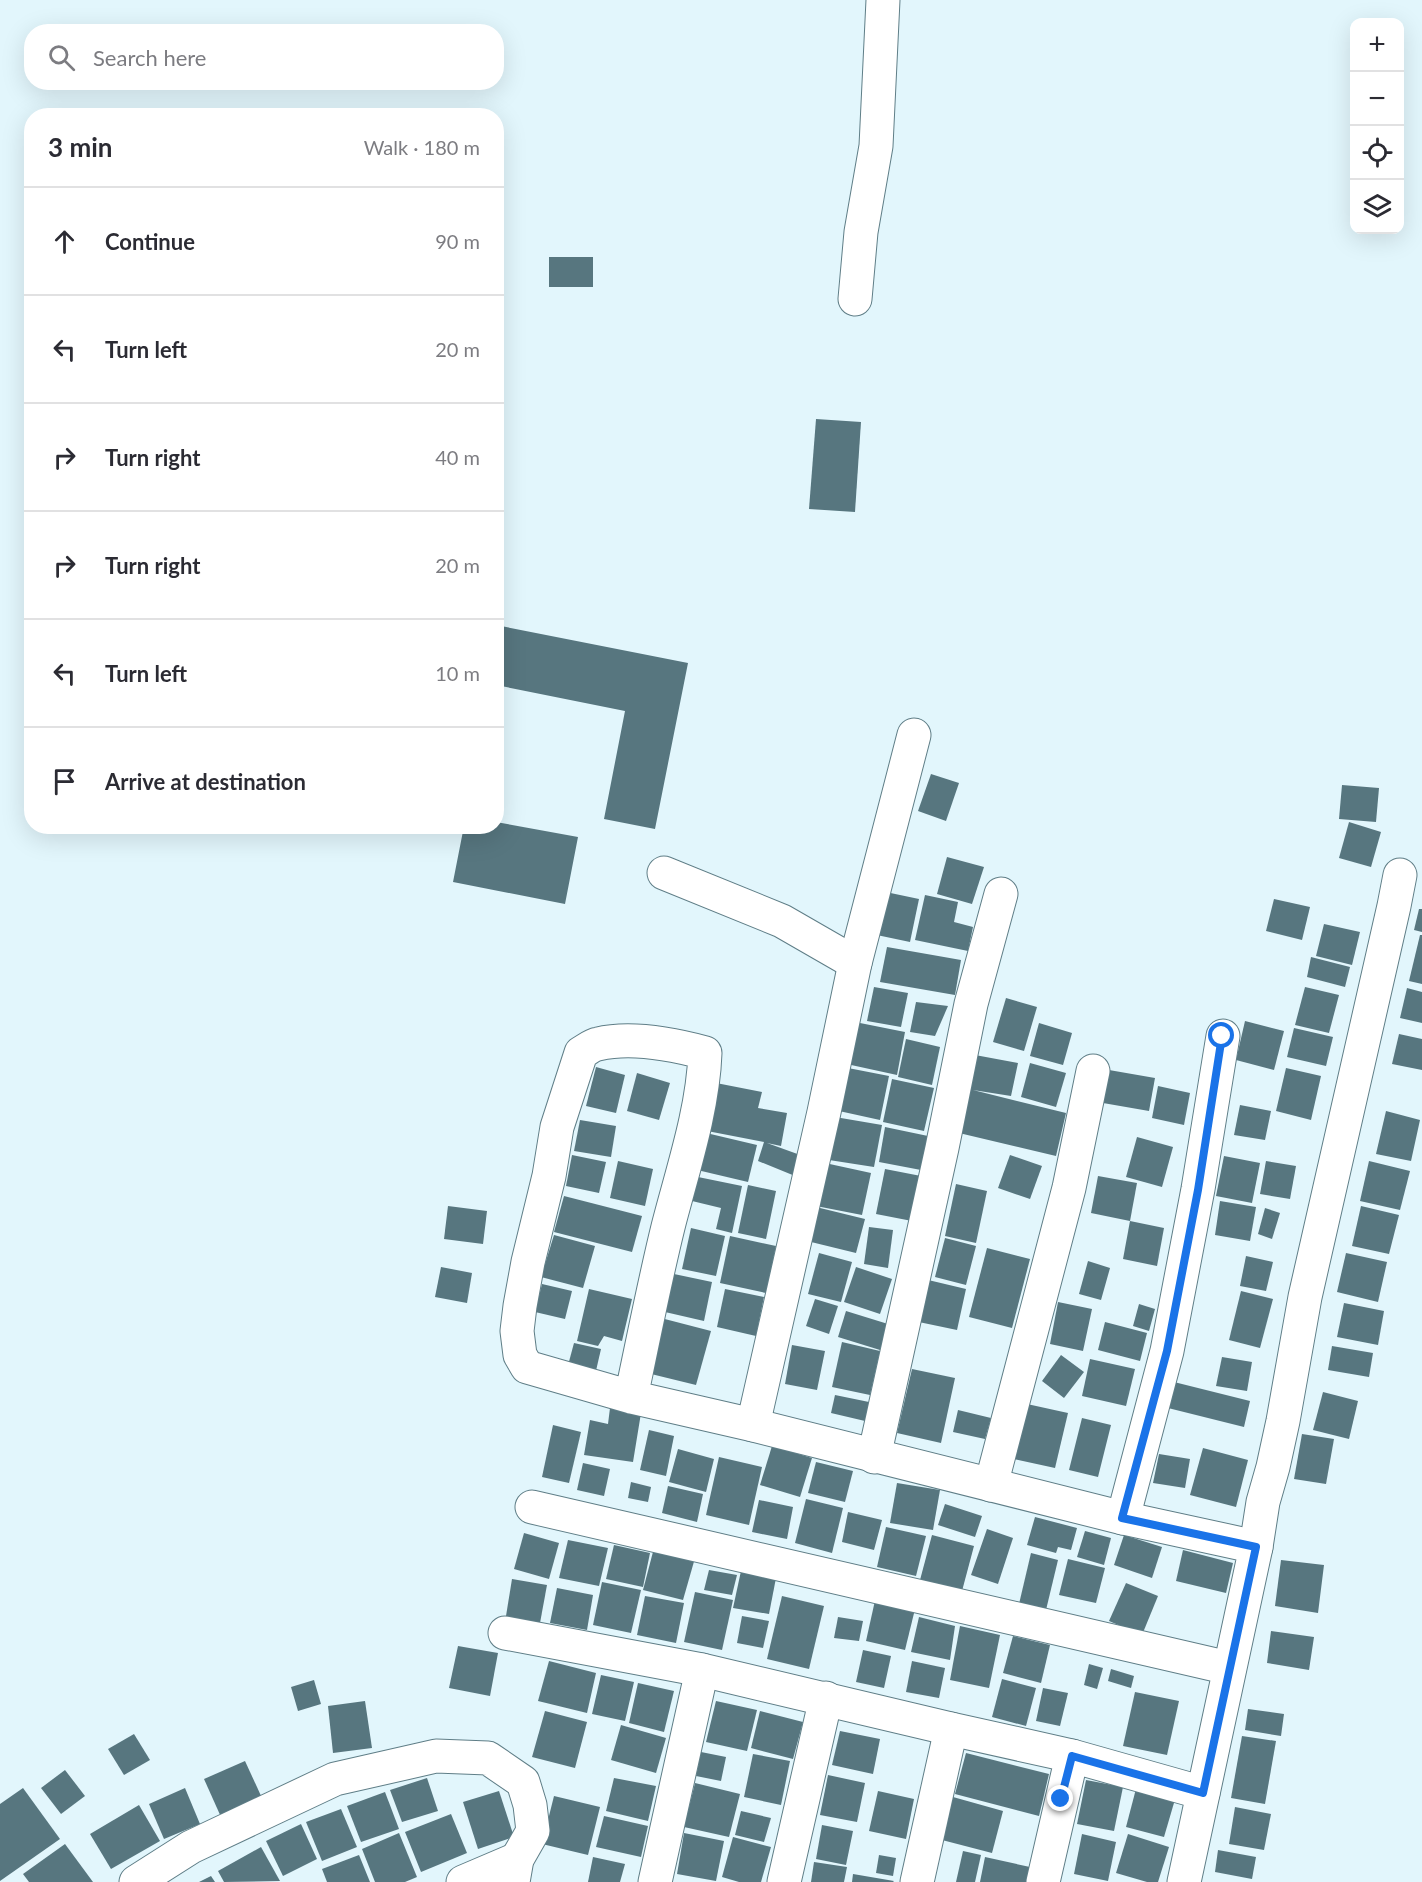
<!DOCTYPE html>
<html lang="en">
<head>
<meta charset="utf-8">
<style>
	body { margin:0; font-family:Lato,sans-serif; background:#f7f7f7; color:#2b2b33 }
	.controls { position:absolute; right:18px; top:18px; display:grid; overflow:hidden; border-radius:12px; box-shadow:0 6px 24px #0002 }
	.controls button { width:54px; height:54px; display:grid; place-items:center; padding:0; border:0; border-bottom:2px solid #e1e1e2; background:#fff; color:#2b2b33; font:30px sans-serif }
	.stop { position:absolute; width:18px; height:18px; margin:-14px; border:4px solid #1a73e8; border-radius:50%; background:#fff }
	.stop.end { background:#1a73e8; border-color:#fff; box-shadow:0 2px 6px #0008 }
	.list { margin:0; padding:0; list-style:none }
	h2 { display:flex; justify-content:space-between; align-items:center; height:78px; margin:0; padding:0 24px; font-size:26px }
	h2 small { font-size:20px; font-weight:400; color:#7c7c81 }
	.list li { display:grid; grid-template-columns:39px 1fr auto; gap:18px; align-items:center; box-sizing:border-box; height:108px; padding:0 24px; border-top:2px solid #e1e1e2 }
	.list b { display:block; font-size:22px; white-space:nowrap }
	.list em { font-size:20px; font-style:normal; color:#7c7c81 }
	.icon { flex:none; width:33px; height:33px; fill:none; stroke:currentColor; stroke-width:2; stroke-linecap:round; stroke-linejoin:round }
	.map { position:relative; flex:none; width:1422px; height:1882px; overflow:hidden }
	.search { position:absolute; background:#fff; box-shadow:0 6px 24px #0002; left:24px; top:24px; width:480px; height:66px; display:flex; align-items:center; gap:15px; box-sizing:border-box; padding:0 21px; border-radius:24px; color:#7c7c81; font-size:22px }
	.panel { position:absolute; background:#fff; box-shadow:0 6px 24px #0002; left:24px; top:108px; width:480px; height:726px; border-radius:24px }
	.map>svg:first-child { display:block }
	.building { fill:#57767f }
	.lines { fill:none; stroke-linecap:round; stroke-linejoin:round }
	.minor-casing { stroke:#5f7e87; stroke-width:35 }
	.minor { stroke:#fff; stroke-width:33 }
	.route { stroke:#1a73e8; stroke-width:8 }
</style>
</head>
<body>
<div class="map">
<svg width="1422" height="1882" viewBox="0 0 1422 1882">
	<rect width="100%" height="100%" fill="#e2f6fc"/>
	<g class="building">
		<rect x="549" y="257" width="44" height="30"/>
		<path d="M816,419L861,422L855,512L809,509Z"/>
		<path d="M496,625L688,663L655,829L604,819L625,711L496,685Z"/>
		<path d="M931,774L959,783L946,821L918,811Z"/>
		<path d="M1342,785L1379,788L1376,822L1339,819Z"/>
		<path d="M496,822L578,837L565,904L453,882L464,826H496Z"/>
		<path d="M1349,822L1381,832L1371,867L1339,858Z"/>
		<path d="M947,857L984,867L972,904L937,894Z"/>
		<path d="M881,891L919,899L910,942L872,934Z"/>
		<path d="M925,895L958,902L954,922L973,927L968,951L915,940Z"/>
		<path d="M1274,899L1310,907L1302,940L1266,931Z"/>
		<path d="M1419,909H1422V932L1414,930Z"/>
		<path d="M1324,924L1360,932L1352,965L1316,956Z"/>
		<path d="M1420,935H1422V984L1409,981Z"/>
		<path d="M887,947L961,960L955,995L880,982Z"/>
		<path d="M1311,957L1350,967L1345,987L1307,977Z"/>
		<path d="M874,987L908,993L901,1027L867,1021Z"/>
		<path d="M1305,987L1339,995L1329,1033L1295,1025Z"/>
		<path d="M1407,988L1422,992V1023L1400,1018Z"/>
		<path d="M1006,998L1037,1007L1024,1051L993,1042Z"/>
		<path d="M916,1002L948,1006L935,1036L910,1032Z"/>
		<path d="M850,1021L905,1032L897,1075L842,1063Z"/>
		<path d="M1245,1021L1284,1031L1274,1070L1236,1060Z"/>
		<path d="M1039,1023L1072,1033L1063,1065L1030,1056Z"/>
		<path d="M1294,1028L1333,1037L1326,1066L1287,1057Z"/>
		<path d="M1399,1034L1422,1039V1070L1392,1064Z"/>
		<path d="M906,1039L940,1047L932,1085L898,1077Z"/>
		<path d="M975,1055L1018,1063L1011,1096L973,1090L1066,1113L1056,1156L959,1133Z"/>
		<path d="M1030,1063L1066,1073L1056,1107L1021,1097Z"/>
		<path d="M596,1067L625,1075L616,1113L586,1106Z"/>
		<path d="M848,1068L889,1076L880,1120L839,1111Z"/>
		<path d="M1286,1068L1321,1076L1311,1120L1276,1111Z"/>
		<path d="M1109,1070L1155,1078L1149,1111L1103,1103Z"/>
		<path d="M637,1073L670,1083L659,1120L627,1111Z"/>
		<path d="M892,1079L934,1088L924,1131L883,1122Z"/>
		<path d="M711,1082L762,1092L758,1108L787,1113L781,1146L767,1143L803,1156L795,1176L758,1161L764,1142L702,1130Z"/>
		<path d="M1158,1086L1190,1093L1184,1125L1152,1118Z"/>
		<path d="M1240,1105L1271,1111L1265,1140L1234,1135Z"/>
		<path d="M1386,1111L1420,1120L1411,1161L1376,1154Z"/>
		<path d="M835,1117L882,1125L874,1167L829,1160Z"/>
		<path d="M580,1120L616,1126L611,1157L574,1151Z"/>
		<path d="M885,1127L928,1136L921,1170L879,1162Z"/>
		<path d="M702,1132L757,1145L748,1182L693,1169Z"/>
		<path d="M1137,1137L1173,1147L1162,1187L1126,1177Z"/>
		<path d="M572,1155L606,1162L599,1193L566,1186Z"/>
		<path d="M1010,1155L1042,1166L1030,1199L998,1188Z"/>
		<path d="M1224,1156L1260,1163L1252,1203L1216,1196Z"/>
		<path d="M618,1161L653,1169L645,1206L610,1198Z"/>
		<path d="M1266,1161L1296,1166L1290,1199L1260,1194Z"/>
		<path d="M1369,1161L1410,1171L1400,1210L1360,1201Z"/>
		<path d="M825,1163L871,1173L862,1215L816,1206Z"/>
		<path d="M885,1169L921,1176L912,1221L876,1214Z"/>
		<path d="M1098,1176L1137,1183L1130,1221L1091,1213Z"/>
		<path d="M698,1177L742,1186L732,1233L716,1229L721,1208L692,1201Z"/>
		<path d="M956,1184L987,1191L976,1243L945,1236Z"/>
		<path d="M748,1185L776,1191L766,1239L738,1233Z"/>
		<path d="M564,1196L642,1216L632,1252L554,1232Z"/>
		<path d="M1220,1201L1256,1207L1250,1241L1215,1235Z"/>
		<path d="M448,1206L487,1211L483,1244L444,1239Z"/>
		<path d="M1361,1206L1399,1215L1389,1254L1352,1246Z"/>
		<path d="M816,1207L865,1219L856,1253L807,1241Z"/>
		<path d="M1265,1208L1280,1213L1272,1239L1258,1234Z"/>
		<path d="M1130,1221L1164,1228L1157,1266L1123,1259Z"/>
		<path d="M869,1227L893,1230L888,1268L864,1264Z"/>
		<path d="M691,1228L725,1236L716,1276L682,1269Z"/>
		<path d="M554,1235L595,1246L583,1288L541,1277Z"/>
		<path d="M730,1236L776,1246L766,1293L720,1283Z"/>
		<path d="M945,1238L976,1246L966,1285L935,1277Z"/>
		<path d="M987,1248L1030,1259L1012,1328L969,1317Z"/>
		<path d="M819,1253L852,1262L841,1302L808,1294Z"/>
		<path d="M1346,1253L1387,1262L1378,1302L1337,1292Z"/>
		<path d="M1246,1256L1273,1262L1266,1291L1240,1286Z"/>
		<path d="M1088,1261L1110,1268L1101,1300L1079,1294Z"/>
		<path d="M441,1267L472,1273L467,1303L435,1297Z"/>
		<path d="M856,1267L892,1279L880,1314L844,1302Z"/>
		<path d="M674,1274L712,1282L704,1321L665,1312Z"/>
		<path d="M924,1279L966,1289L957,1330L914,1321Z"/>
		<path d="M542,1284L572,1291L565,1319L535,1312Z"/>
		<path d="M589,1289L632,1299L622,1341L604,1336L598,1346L577,1341Z"/>
		<path d="M725,1289L764,1297L756,1336L717,1327Z"/>
		<path d="M1241,1291L1273,1299L1260,1348L1229,1340Z"/>
		<path d="M815,1299L838,1306L829,1334L806,1326Z"/>
		<path d="M1058,1302L1092,1309L1083,1351L1050,1344Z"/>
		<path d="M1344,1303L1384,1311L1378,1345L1337,1337Z"/>
		<path d="M1139,1304L1155,1309L1149,1331L1133,1326Z"/>
		<path d="M846,1311L888,1324L880,1350L838,1337Z"/>
		<path d="M657,1317L711,1331L696,1385L643,1372Z"/>
		<path d="M1105,1322L1147,1333L1140,1361L1098,1350Z"/>
		<path d="M842,1342L880,1351L870,1395L832,1387Z"/>
		<path d="M574,1343L601,1349L595,1375L567,1369Z"/>
		<path d="M792,1345L825,1351L817,1390L785,1384Z"/>
		<path d="M1332,1346L1373,1353L1369,1377L1328,1370Z"/>
		<path d="M1061,1355L1084,1372L1064,1398L1042,1381Z"/>
		<path d="M1222,1357L1252,1362L1247,1391L1216,1386Z"/>
		<path d="M1090,1359L1135,1369L1126,1406L1082,1396Z"/>
		<path d="M912,1369L955,1378L941,1443L897,1433Z"/>
		<path d="M1174,1382L1250,1401L1244,1427L1168,1408Z"/>
		<path d="M1323,1392L1358,1401L1349,1439L1313,1430Z"/>
		<path d="M835,1395L869,1402L865,1421L831,1413Z"/>
		<path d="M1027,1404L1068,1413L1055,1468L1014,1459Z"/>
		<path d="M610,1408L641,1413L633,1462L584,1455L590,1420L608,1424Z"/>
		<path d="M958,1410L991,1418L985,1439L953,1432Z"/>
		<path d="M1082,1418L1111,1425L1098,1477L1069,1470Z"/>
		<path d="M553,1425L581,1432L569,1483L542,1477Z"/>
		<path d="M649,1430L674,1436L666,1476L640,1470Z"/>
		<path d="M1302,1434L1334,1439L1326,1484L1294,1479Z"/>
		<path d="M772,1446L812,1458L800,1497L760,1485Z"/>
		<path d="M1203,1448L1248,1460L1236,1507L1190,1495Z"/>
		<path d="M678,1449L714,1459L706,1492L669,1482Z"/>
		<path d="M1159,1454L1190,1459L1185,1488L1153,1483Z"/>
		<path d="M719,1457L762,1467L749,1525L706,1515Z"/>
		<path d="M816,1462L853,1471L845,1502L808,1493Z"/>
		<path d="M583,1463L610,1469L604,1496L577,1490Z"/>
		<path d="M631,1482L651,1487L648,1502L628,1498Z"/>
		<path d="M897,1483L940,1490L933,1530L890,1523Z"/>
		<path d="M668,1486L703,1494L697,1522L662,1513Z"/>
		<path d="M806,1499L843,1508L832,1553L795,1543Z"/>
		<path d="M759,1500L793,1507L787,1539L752,1532Z"/>
		<path d="M945,1504L982,1516L975,1537L938,1525Z"/>
		<path d="M848,1512L882,1520L874,1550L842,1542Z"/>
		<path d="M1035,1517L1077,1528L1071,1550L1058,1547L1056,1553L1027,1545Z"/>
		<path d="M886,1527L926,1536L916,1576L877,1567Z"/>
		<path d="M987,1529L1013,1538L998,1584L971,1575Z"/>
		<path d="M1085,1531L1111,1538L1104,1565L1077,1557Z"/>
		<path d="M524,1533L559,1543L549,1579L514,1569Z"/>
		<path d="M932,1535L974,1546L962,1591L920,1580Z"/>
		<path d="M1124,1535L1162,1547L1152,1578L1114,1565Z"/>
		<path d="M568,1540L608,1548L599,1586L559,1578Z"/>
		<path d="M614,1545L650,1553L643,1587L606,1579Z"/>
		<path d="M654,1548L695,1558L683,1600L643,1590Z"/>
		<path d="M1183,1550L1233,1563L1226,1593L1176,1581Z"/>
		<path d="M1031,1553L1058,1560L1046,1610L1019,1604Z"/>
		<path d="M1068,1559L1105,1568L1096,1603L1059,1595Z"/>
		<path d="M1281,1560L1324,1565L1318,1613L1275,1606Z"/>
		<path d="M709,1570L737,1575L732,1595L704,1590Z"/>
		<path d="M741,1571L776,1578L769,1614L733,1608Z"/>
		<path d="M512,1579L547,1585L540,1623L506,1616Z"/>
		<path d="M602,1582L641,1590L631,1633L593,1625Z"/>
		<path d="M1126,1583L1158,1596L1142,1635L1109,1621Z"/>
		<path d="M557,1588L593,1595L587,1630L550,1623Z"/>
		<path d="M695,1592L733,1600L722,1650L684,1642Z"/>
		<path d="M645,1596L684,1603L676,1643L637,1635Z"/>
		<path d="M782,1596L824,1606L809,1669L767,1659Z"/>
		<path d="M876,1596L916,1605L905,1650L866,1641Z"/>
		<path d="M742,1616L769,1621L763,1648L737,1643Z"/>
		<path d="M838,1617L863,1621L859,1641L834,1638Z"/>
		<path d="M919,1617L955,1626L950,1660L911,1652Z"/>
		<path d="M960,1626L1000,1635L989,1688L950,1680Z"/>
		<path d="M1271,1631L1314,1637L1309,1670L1267,1663Z"/>
		<path d="M1013,1636L1050,1645L1041,1683L1003,1673Z"/>
		<path d="M458,1646L498,1653L490,1696L449,1688Z"/>
		<path d="M863,1650L891,1656L884,1688L856,1682Z"/>
		<path d="M549,1661L596,1673L587,1713L538,1701Z"/>
		<path d="M912,1661L945,1668L939,1698L906,1692Z"/>
		<path d="M1089,1664L1103,1668L1097,1689L1084,1685Z"/>
		<path d="M1111,1669L1134,1676L1131,1688L1108,1681Z"/>
		<path d="M601,1675L634,1682L625,1721L592,1714Z"/>
		<path d="M1002,1679L1036,1688L1026,1726L992,1717Z"/>
		<path d="M314,1680L321,1704L298,1711L291,1687Z"/>
		<path d="M638,1683L674,1691L664,1732L629,1723Z"/>
		<path d="M1043,1688L1068,1693L1060,1726L1036,1721Z"/>
		<path d="M1135,1692L1179,1701L1167,1755L1123,1746Z"/>
		<path d="M365,1701L372,1748L333,1753L328,1706Z"/>
		<path d="M716,1701L757,1710L747,1751L706,1742Z"/>
		<path d="M1248,1709L1284,1714L1281,1736L1245,1730Z"/>
		<path d="M545,1711L587,1722L575,1768L532,1757Z"/>
		<path d="M760,1711L803,1722L793,1759L751,1748Z"/>
		<path d="M621,1725L666,1738L656,1773L611,1760Z"/>
		<path d="M840,1731L880,1739L873,1774L832,1765Z"/>
		<path d="M134,1734L150,1760L124,1775L108,1749Z"/>
		<path d="M1242,1736L1276,1741L1265,1804L1231,1798Z"/>
		<path d="M701,1752L726,1757L721,1781L696,1776Z"/>
		<path d="M966,1753L1049,1774L1039,1816L955,1794Z"/>
		<path d="M753,1754L790,1761L781,1805L744,1797Z"/>
		<path d="M245,1761L262,1798L221,1817L204,1779Z"/>
		<path d="M65,1770L85,1796L61,1814L41,1788Z"/>
		<path d="M828,1775L865,1783L857,1822L820,1815Z"/>
		<path d="M427,1778L438,1811L402,1822L390,1790Z"/>
		<path d="M614,1778L656,1786L648,1821L606,1811Z"/>
		<path d="M1086,1780L1123,1787L1114,1831L1077,1824Z"/>
		<path d="M695,1783L740,1794L729,1837L684,1827Z"/>
		<path d="M1137,1785L1176,1796L1164,1837L1126,1827Z"/>
		<path d="M23,1788L60,1839L0,1881V1804Z"/>
		<path d="M185,1788L200,1824L164,1839L149,1804Z"/>
		<path d="M499,1791L514,1837L478,1849L463,1802Z"/>
		<path d="M878,1791L914,1799L906,1839L869,1831Z"/>
		<path d="M385,1792L399,1829L361,1842L347,1806Z"/>
		<path d="M554,1796L600,1807L588,1855L542,1844Z"/>
		<path d="M953,1797L1003,1811L992,1853L942,1840Z"/>
		<path d="M139,1805L160,1841L111,1869L90,1834Z"/>
		<path d="M1235,1807L1271,1814L1264,1850L1229,1844Z"/>
		<path d="M341,1809L357,1847L322,1861L306,1822Z"/>
		<path d="M741,1811L771,1818L764,1842L735,1835Z"/>
		<path d="M451,1814L467,1853L421,1872L405,1832Z"/>
		<path d="M604,1816L648,1826L641,1857L596,1847Z"/>
		<path d="M301,1824L317,1859L283,1876L266,1841Z"/>
		<path d="M822,1825L853,1831L846,1865L816,1859Z"/>
		<path d="M399,1833L417,1877L405,1882H375L362,1849Z"/>
		<path d="M684,1833L724,1841L716,1881L677,1874Z"/>
		<path d="M1082,1834L1116,1842L1108,1881L1074,1874Z"/>
		<path d="M1128,1834L1169,1847L1158,1882H1147L1116,1873Z"/>
		<path d="M733,1837L771,1847L761,1882H739L722,1877Z"/>
		<path d="M65,1844L93,1882H29L23,1874Z"/>
		<path d="M261,1847L280,1881L224,1882L218,1871Z"/>
		<path d="M1218,1850L1256,1857L1252,1879L1215,1872Z"/>
		<path d="M963,1851L981,1855L975,1882H956Z"/>
		<path d="M359,1855L370,1882H327L322,1869Z"/>
		<path d="M879,1855L896,1858L893,1876L876,1873Z"/>
		<path d="M593,1857L625,1864L620,1882H588Z"/>
		<path d="M985,1857L1030,1867L1026,1882H980Z"/>
		<path d="M814,1862L847,1867L844,1882H811Z"/>
		<path d="M853,1874L894,1881L893,1882H852Z"/>
		<path d="M211,1876L215,1882H199Z"/>
	</g>
	<g class="lines">
		<defs>
			<g id="minor">
				<path d="M855,299L861,232L876,146L883,0"/>
				<path d="M664,873L782,921L855,963"/>
				<path d="M631,1397C643,1341 654,1284 668,1227C682,1172 703,1111 705,1053C672,1044 632,1036 598,1044C592,1045 586,1050 581,1053L557,1127L549,1176L528,1262L520,1306L517,1331L520,1355L527,1367L631,1397L753,1425L1123,1518L1256,1547L1184,1882"/>
				<path d="M753,1425L824,1112L855,963L914,735"/>
				<path d="M874,1457L942,1148L971,1004L1001,894"/>
				<path d="M991,1485L1069,1188L1093,1071"/>
				<path d="M532,1507L1229,1668"/>
				<path d="M1123,1518L1167,1351L1198,1189L1223,1036"/>
				<path d="M1256,1547L1263,1502L1273,1467L1283,1421L1305,1297L1394,906L1400,875"/>
				<path d="M505,1633L702,1670L951,1729L1072,1756L1203,1793"/>
				<path d="M136,1882L191,1847L335,1779L436,1756L488,1758L523,1782L530,1805L533,1831L517,1859L513,1882"/>
				<path d="M463,1882L517,1859"/>
				<path d="M655,1882L702,1670"/>
				<path d="M784,1882L826,1698"/>
				<path d="M917,1882L951,1729"/>
				<path d="M1043,1882L1072,1756"/>
			</g>
		</defs>
		<use href="#minor" class="minor-casing"/>
		<use href="#minor" class="minor"/>
	</g>
	<g class="lines">
		<path class="route" d="M1061,1799L1072,1756L1203,1793L1256,1547L1122,1518L1167,1351L1198,1190L1222,1036"/>
	</g>
</svg>
<div class="controls">
<button>+</button>
<button>−</button>
<button><svg class="icon" aria-label="locate" viewBox="0 0 24 24"><circle cx="12" cy="12" r="6"/><path d="M12 2v4M12 18v4M2 12h4M18 12h4"/></svg></button>
<button><svg class="icon" aria-label="layers" viewBox="0 0 24 24"><path d="M12 4l9 5-9 5-9-5zM3 14l9 5 9-5"/></svg></button>
</div>
<div class="stop" style="left:1222px;top:1036px"></div>
<div class="stop end" style="left:1061px;top:1799px"></div>
<div class="search"><svg class="icon" aria-label="search" viewBox="0 0 24 24"><circle cx="10" cy="10" r="6"/><path d="M15 15l6 6"/></svg>Search here</div>
<section class="panel">
<h2>3 min<small>Walk · 180 m</small></h2>
<ul class="list">
<li><svg class="icon" aria-label="ahead" viewBox="0 0 24 24"><path d="M12 20V5M6 11l6-6 6 6"/></svg><div><b>Continue</b></div><em>90 m</em></li>
<li><svg class="icon" aria-label="left" viewBox="0 0 24 24"><path d="M17 20v-9H6M10 6l-5 5 5 5"/></svg><div><b>Turn left</b></div><em>20 m</em></li>
<li><svg class="icon" aria-label="right" viewBox="0 0 24 24"><path d="M7 20v-9h11M14 6l5 5-5 5"/></svg><div><b>Turn right</b></div><em>40 m</em></li>
<li><svg class="icon" aria-label="right" viewBox="0 0 24 24"><path d="M7 20v-9h11M14 6l5 5-5 5"/></svg><div><b>Turn right</b></div><em>20 m</em></li>
<li><svg class="icon" aria-label="left" viewBox="0 0 24 24"><path d="M17 20v-9H6M10 6l-5 5 5 5"/></svg><div><b>Turn left</b></div><em>10 m</em></li>
<li><svg class="icon" aria-label="arrive" viewBox="0 0 24 24"><path d="M6 21V4h12l-3 4 3 4H6"/></svg><div><b>Arrive at destination</b></div></li>
</ul>
</section>
</div>
</body>
</html>
